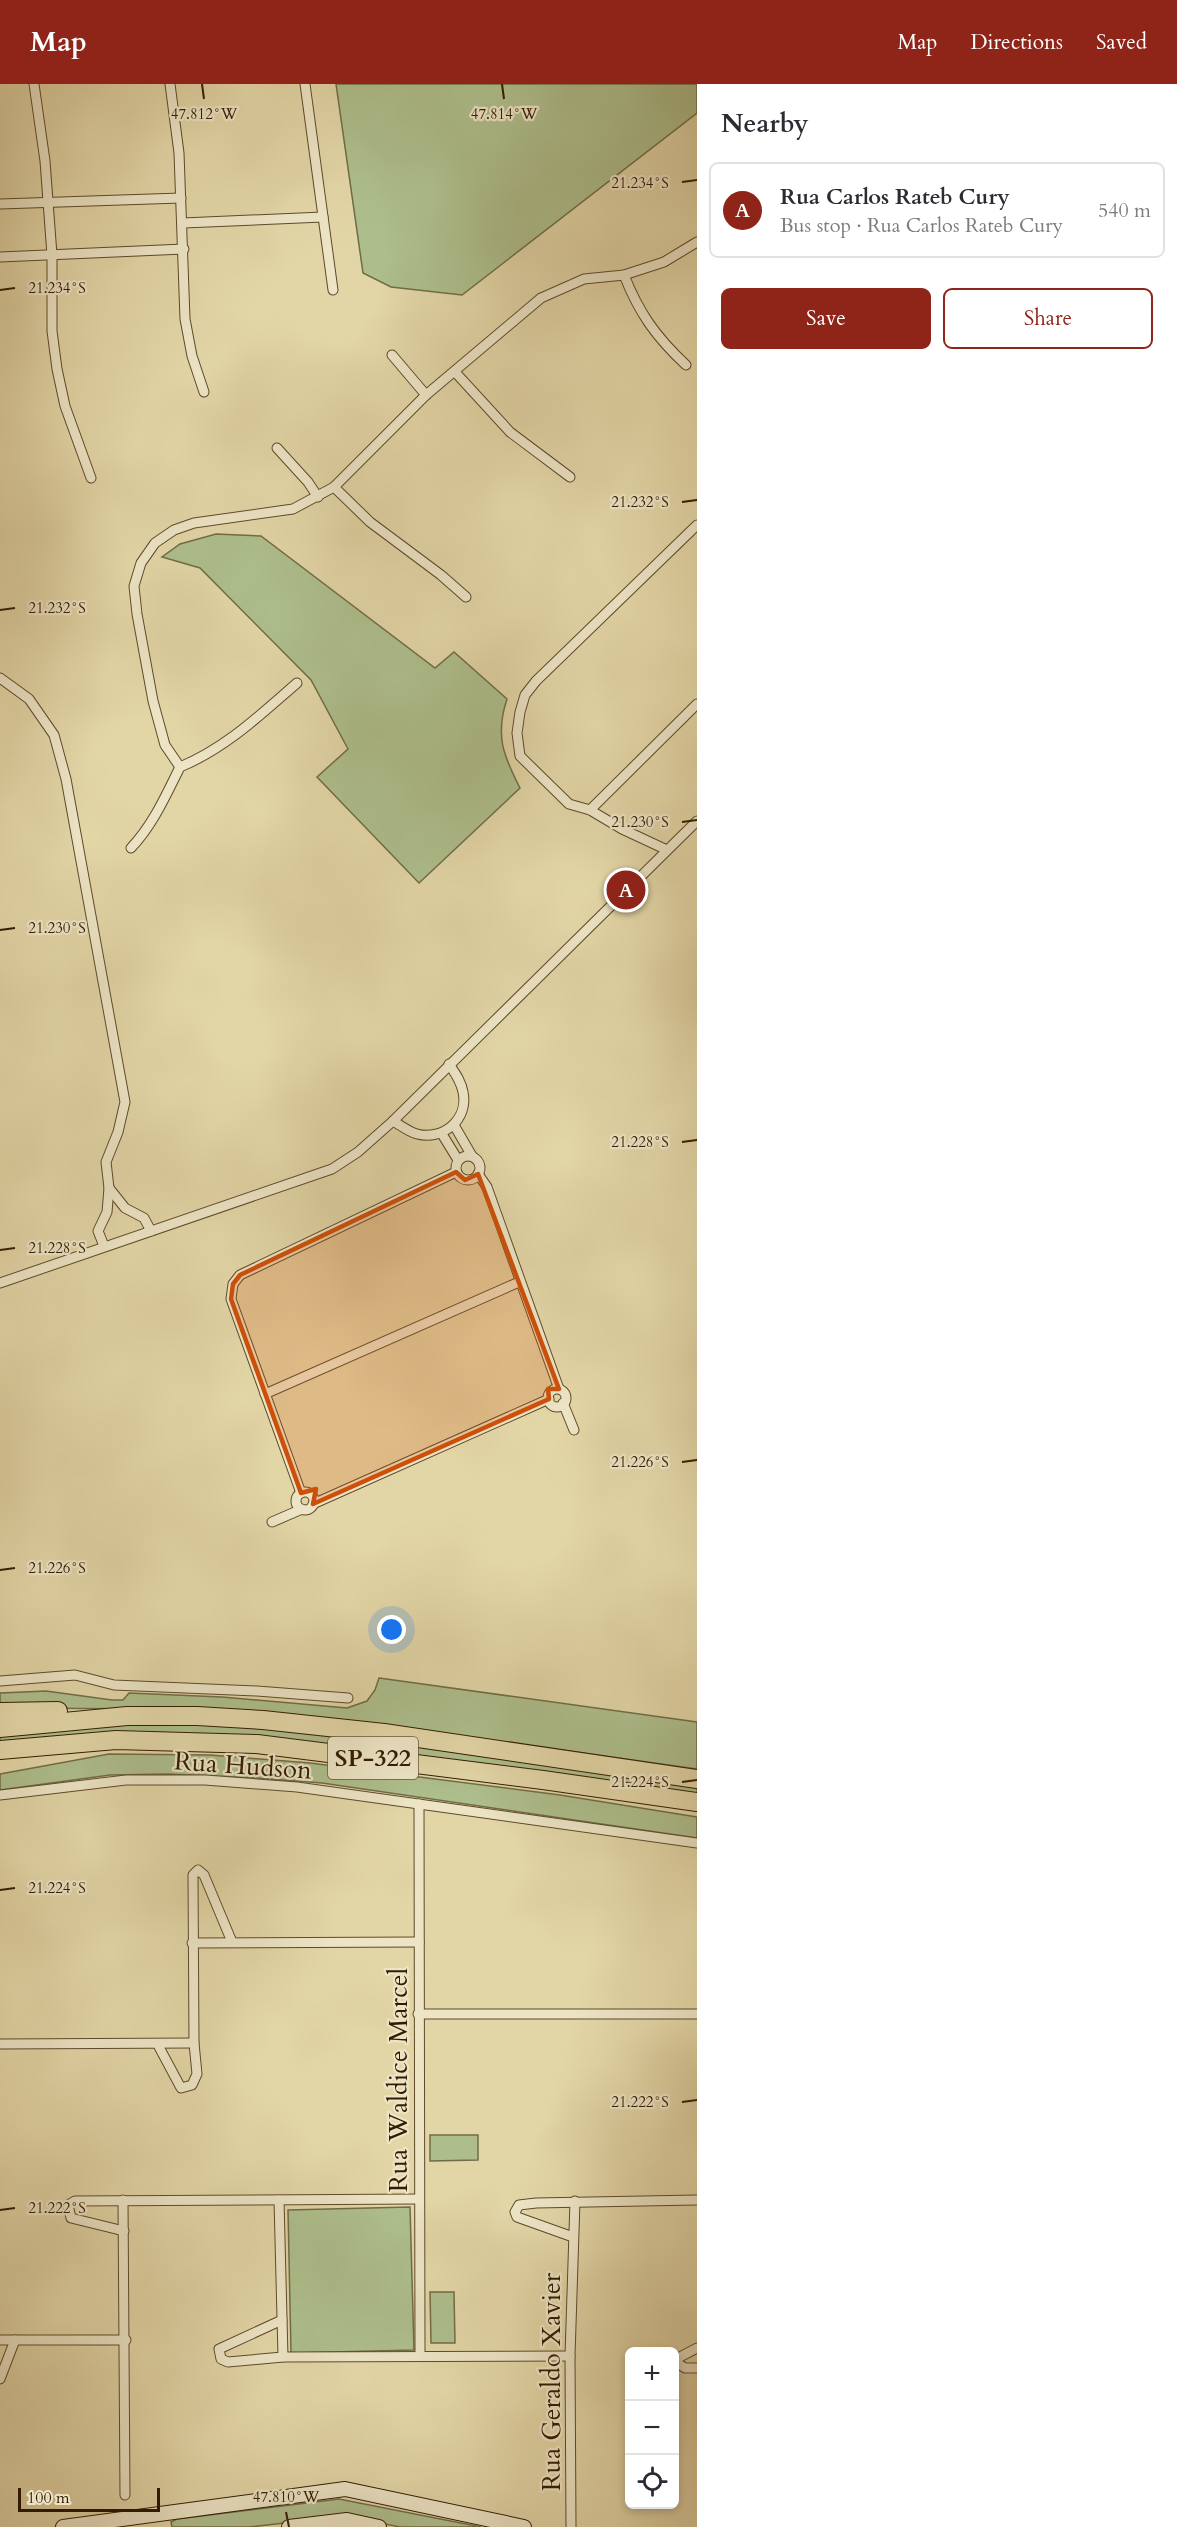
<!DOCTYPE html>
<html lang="en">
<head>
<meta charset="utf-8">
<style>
	body { margin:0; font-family:Cardo,serif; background:#f2f2f3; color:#2b2b33 }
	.controls { position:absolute; right:18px; bottom:18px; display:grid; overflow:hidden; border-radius:9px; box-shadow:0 3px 9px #0003 }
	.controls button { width:54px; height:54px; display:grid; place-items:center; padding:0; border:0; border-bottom:2px solid #e1e1e2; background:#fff; color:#2b2b33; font:30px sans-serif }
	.scale { position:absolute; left:18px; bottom:15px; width:142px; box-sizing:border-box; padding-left:6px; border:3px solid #321b00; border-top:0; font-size:16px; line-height:21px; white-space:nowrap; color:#321b00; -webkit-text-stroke:4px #ece4c5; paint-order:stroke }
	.you { position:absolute; left:392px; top:1546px; width:21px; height:21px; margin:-15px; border:4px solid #fff; border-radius:50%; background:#1a73e8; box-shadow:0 0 0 9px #1a73e833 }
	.badge { display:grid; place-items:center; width:39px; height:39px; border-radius:50%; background:#8f2418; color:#fff; font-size:20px; font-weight:700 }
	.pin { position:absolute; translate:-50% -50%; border:3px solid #fff; box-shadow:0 2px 6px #0006 }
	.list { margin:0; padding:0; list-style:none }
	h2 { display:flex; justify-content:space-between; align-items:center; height:78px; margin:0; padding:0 24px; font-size:26px }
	h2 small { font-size:20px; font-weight:400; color:#7c7c81 }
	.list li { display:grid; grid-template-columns:39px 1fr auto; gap:18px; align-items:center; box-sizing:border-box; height:96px; margin:0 12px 12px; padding:0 12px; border:2px solid #e1e1e2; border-radius:9px }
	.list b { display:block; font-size:22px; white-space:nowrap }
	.list p { margin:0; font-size:20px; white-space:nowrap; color:#7c7c81 }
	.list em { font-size:20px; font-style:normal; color:#7c7c81 }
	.actions { display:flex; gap:12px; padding:18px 24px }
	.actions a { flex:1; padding:14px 0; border:2px solid #8f2418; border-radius:9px; text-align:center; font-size:21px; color:#8f2418 }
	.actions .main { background:#8f2418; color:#fff }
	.icon { flex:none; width:33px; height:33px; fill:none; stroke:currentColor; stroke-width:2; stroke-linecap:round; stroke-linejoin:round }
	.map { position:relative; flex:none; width:697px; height:2443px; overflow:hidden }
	header { display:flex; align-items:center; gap:36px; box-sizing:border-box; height:84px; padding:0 30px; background:#8f2418; color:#fff }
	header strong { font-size:28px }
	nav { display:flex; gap:33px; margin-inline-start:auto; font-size:21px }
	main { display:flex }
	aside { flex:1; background:#fff }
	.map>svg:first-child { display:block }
	.green { fill:#adbe8c; stroke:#706c46; stroke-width:1.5 }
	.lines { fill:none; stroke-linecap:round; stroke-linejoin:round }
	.minor-casing { stroke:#5e4a2a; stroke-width:11 }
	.secondary-casing { stroke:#321b00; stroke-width:16 }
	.motorway-casing { stroke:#321b00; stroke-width:20 }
	.minor { stroke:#ece4c5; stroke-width:9 }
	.secondary { stroke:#ece4c5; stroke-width:14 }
	.motorway { stroke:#e2d5a6; stroke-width:18 }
	.marked { fill:#cd500a; fill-opacity:0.2; stroke:#cd500a; stroke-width:4.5; stroke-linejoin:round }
	.ticks { fill:none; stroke:#321b00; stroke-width:2 }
	.labels { text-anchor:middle; stroke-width:4.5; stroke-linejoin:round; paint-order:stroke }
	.shield { fill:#ece4c5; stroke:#6a573b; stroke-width:1.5 }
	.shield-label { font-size:24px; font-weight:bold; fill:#321b00 }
	.street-label { font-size:26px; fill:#321b00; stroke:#ece4c5 }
	.ticks-label { font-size:15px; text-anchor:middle; fill:#321b00; stroke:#ece4c5; stroke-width:4.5; stroke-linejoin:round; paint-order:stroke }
</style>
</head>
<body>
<header>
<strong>Map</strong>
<nav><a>Map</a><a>Directions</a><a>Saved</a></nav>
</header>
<main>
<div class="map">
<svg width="697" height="2443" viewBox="0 0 697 2443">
	<rect width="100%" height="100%" fill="#e2d5a6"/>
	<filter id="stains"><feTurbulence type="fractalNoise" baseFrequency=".00333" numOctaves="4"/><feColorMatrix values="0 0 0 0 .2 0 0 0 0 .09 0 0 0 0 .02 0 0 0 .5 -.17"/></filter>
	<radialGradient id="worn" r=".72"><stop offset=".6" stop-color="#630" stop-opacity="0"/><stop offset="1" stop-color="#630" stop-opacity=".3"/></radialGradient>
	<g class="green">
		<path d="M336,0H697V29L462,211L391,203L363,189Z"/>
		<path d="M216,450L261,452L435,584L454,568L507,615C495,651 503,671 520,704L419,799L317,693L348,665L311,596L200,484L162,473L180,460Z"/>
		<path d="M379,1594L697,1638V1685L346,1636L163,1625L0,1624V1609L46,1607L112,1616H123L129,1609L222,1613L347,1624L367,1617L375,1606Z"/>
		<path d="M112,1639L288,1643L697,1701V1711L243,1652L152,1649L0,1658V1648Z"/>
		<path d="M109,1670L210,1671L310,1679L560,1711L697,1733V1754L322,1699L257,1694L168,1690L110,1691L0,1706V1690Z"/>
		<path d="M430,2051H478V2076L430,2077Z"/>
		<path d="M410,2123L414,2266L291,2269L288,2126Z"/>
		<path d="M430,2208H454L455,2259H431Z"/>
		<path d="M339,2415L481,2443H400L345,2432L250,2443H172L171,2438L177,2435Z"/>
	</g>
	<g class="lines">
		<defs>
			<g id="minor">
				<path d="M34,0L45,77L52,171V247L57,285L65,322L91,394"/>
				<path d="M170,0L179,69L185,235L192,272L204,308"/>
				<path d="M305,0L333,206"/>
				<path d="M0,120L181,114"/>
				<path d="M183,139L323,133"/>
				<path d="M0,173L184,165"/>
				<path d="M624,191C639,229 656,253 686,281"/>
				<path d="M392,271L426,311"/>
				<path d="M455,288L510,348L570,393"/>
				<path d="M277,364L308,398L318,413"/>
				<path d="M334,403L370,438L441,491L466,513"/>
				<path d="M0,594L29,615L54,651L66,695L125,1018L118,1048L106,1078L109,1104L107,1128L98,1147L104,1162"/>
				<path d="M180,683L165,661L153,617L137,530L134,502L141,479L155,459L174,446L194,439L293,425L334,403L426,311L541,214L584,195L624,191L664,178L697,158"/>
				<path d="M590,726L697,620"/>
				<path d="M131,764C153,741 166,711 180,683C226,664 260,631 297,599"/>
				<path d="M667,766L622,745L590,726L569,720L520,672L517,649L520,628L525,611L536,597L697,441"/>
				<path d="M393,1037C400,1041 409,1048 417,1050C443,1057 469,1035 463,1008C461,997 455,989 449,980"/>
				<path d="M454,1041L472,1072"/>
				<path d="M442,1050L458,1076"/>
				<circle cx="468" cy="1084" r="12"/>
				<path d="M478,1090L487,1103L559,1305"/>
				<path d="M109,1104L125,1124L144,1134L151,1147"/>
				<path d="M0,1199L332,1085L358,1068L393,1037L697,737"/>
				<circle cx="557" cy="1314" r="9"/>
				<path d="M265,1310L519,1198"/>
				<path d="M563,1319L574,1346"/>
				<circle cx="305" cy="1417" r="9"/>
				<path d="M301,1409L231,1215L233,1200L240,1191L456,1088"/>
				<path d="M313,1420L549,1315"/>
				<path d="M272,1438L302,1425"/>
				<path d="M0,1597L75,1591L114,1601L257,1607L348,1614"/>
				<path d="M0,1711L126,1696H205L297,1703L697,1759"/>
				<path d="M419,1720L420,2271"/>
				<path d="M192,1859L419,1858"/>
				<path d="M418,1930H697"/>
				<path d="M0,1960L194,1959"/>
				<path d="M158,1961L181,2004L192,2001L197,1990L194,1959L193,1791L198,1786L204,1791L232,1858"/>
				<path d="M123,2116L125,2411"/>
				<path d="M279,2116L283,2273"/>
				<path d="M124,2147L71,2134L68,2121L75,2117L419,2115"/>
				<path d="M573,2153L517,2133L515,2128L519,2121L536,2119L697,2116"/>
				<path d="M282,2236L219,2265L221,2275L228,2278L283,2273L570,2272"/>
				<path d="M0,2256H126"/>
				<path d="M697,2264L678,2274L677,2279L685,2284H697"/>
				<path d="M0,2295L15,2256"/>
				<path d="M571,2443L570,2272L575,2117"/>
			</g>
			<g id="secondary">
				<path d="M63,2443L345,2405L524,2443"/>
				<path d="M289,2443L347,2436L379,2443"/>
			</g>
			<g id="motorway">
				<path d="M0,1628L58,1627"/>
				<path d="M0,1644L127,1632H197L263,1636L384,1649L697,1695"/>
				<path d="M0,1666L116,1656L257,1660L543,1696L697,1718"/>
			</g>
		</defs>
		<use href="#minor" class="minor-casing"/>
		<use href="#secondary" class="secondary-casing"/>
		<use href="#motorway" class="motorway-casing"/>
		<use href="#minor" class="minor"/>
		<use href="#secondary" class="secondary"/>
		<use href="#motorway" class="motorway"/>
	</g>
	<path class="marked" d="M456,1088L465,1096L478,1090L559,1305H548L549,1315L313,1420L316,1405L301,1409L231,1215L233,1200L240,1191Z"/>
	<path class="ticks" d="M202,0L204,15M502,0L504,15M682,98L697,96M0,206L15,204M682,418L697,416M0,526L15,524M682,738L697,736M0,846L15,844M682,1058L697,1056M0,1166L15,1164M682,1378L697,1376M0,1486L15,1484M682,1698L697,1696M0,1806L15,1804M682,2018L697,2016M0,2126L15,2124M286,2428L289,2443"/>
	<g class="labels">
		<rect class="shield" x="328" y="1653" width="90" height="42" rx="4.5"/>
		<g class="shield-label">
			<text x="373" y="1682">SP-322</text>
		</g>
		<g class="street-label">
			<text transform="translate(243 1681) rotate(4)" y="9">Rua Hudson</text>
			<text transform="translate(398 1996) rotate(-90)" y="9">Rua Waldice Marcel</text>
			<text transform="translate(551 2298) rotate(-90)" y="9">Rua Geraldo Xavier</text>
		</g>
	</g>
	<g class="ticks-label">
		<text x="204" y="35">47.812°W</text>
		<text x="504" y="35">47.814°W</text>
		<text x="640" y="104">21.234°S</text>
		<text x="57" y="209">21.234°S</text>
		<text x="640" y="423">21.232°S</text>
		<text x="57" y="529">21.232°S</text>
		<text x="640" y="743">21.230°S</text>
		<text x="57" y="849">21.230°S</text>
		<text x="640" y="1063">21.228°S</text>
		<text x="57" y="1169">21.228°S</text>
		<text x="640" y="1383">21.226°S</text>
		<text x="57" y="1489">21.226°S</text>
		<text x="640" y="1703">21.224°S</text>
		<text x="57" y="1809">21.224°S</text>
		<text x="640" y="2023">21.222°S</text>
		<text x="57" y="2129">21.222°S</text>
		<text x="286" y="2418">47.810°W</text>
	</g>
	<rect width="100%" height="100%" filter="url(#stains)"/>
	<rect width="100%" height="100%" fill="url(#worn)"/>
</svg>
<div class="controls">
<button>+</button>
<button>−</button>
<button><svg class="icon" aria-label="locate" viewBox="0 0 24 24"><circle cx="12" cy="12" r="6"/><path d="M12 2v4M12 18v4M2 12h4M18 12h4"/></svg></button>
</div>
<div class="scale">100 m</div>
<div class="you"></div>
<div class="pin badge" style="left:626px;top:806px">A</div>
</div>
<aside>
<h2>Nearby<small></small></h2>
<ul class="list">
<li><span class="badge">A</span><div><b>Rua Carlos Rateb Cury</b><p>Bus stop · Rua Carlos Rateb Cury</p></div><em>540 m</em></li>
</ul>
<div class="actions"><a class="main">Save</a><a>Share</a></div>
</aside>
</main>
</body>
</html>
